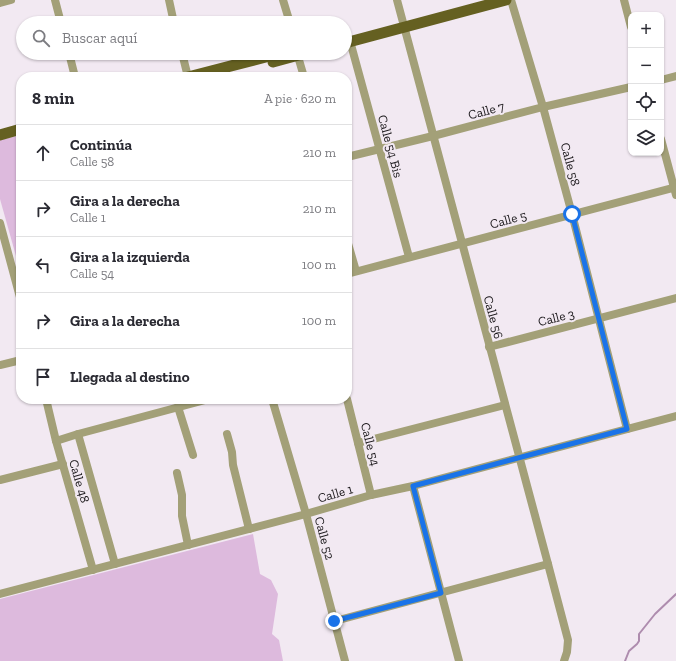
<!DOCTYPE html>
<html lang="es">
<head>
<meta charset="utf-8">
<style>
	body { margin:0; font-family:"Zilla Slab",serif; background:#f7f7f7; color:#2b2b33 }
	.controls { position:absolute; right:12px; top:12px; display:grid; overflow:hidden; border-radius:8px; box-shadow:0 1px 3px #0004 }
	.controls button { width:36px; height:36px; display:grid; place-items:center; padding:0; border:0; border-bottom:1px solid #e1e1e2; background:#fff; color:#2b2b33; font:20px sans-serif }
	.stop { position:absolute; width:12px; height:12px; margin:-9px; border:3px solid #1a73e8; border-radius:50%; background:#fff }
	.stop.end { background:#1a73e8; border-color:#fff; box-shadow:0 1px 4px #0008 }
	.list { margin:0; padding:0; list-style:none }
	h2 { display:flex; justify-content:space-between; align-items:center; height:52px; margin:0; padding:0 16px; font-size:17px }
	h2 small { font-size:13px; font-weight:400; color:#7c7c81 }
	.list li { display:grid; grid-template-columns:26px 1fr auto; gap:12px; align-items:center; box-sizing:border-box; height:56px; padding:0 16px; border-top:1px solid #e1e1e2 }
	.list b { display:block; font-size:15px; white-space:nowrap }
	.list p { margin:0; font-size:13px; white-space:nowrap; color:#7c7c81 }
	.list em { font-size:13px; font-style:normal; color:#7c7c81 }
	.icon { flex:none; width:22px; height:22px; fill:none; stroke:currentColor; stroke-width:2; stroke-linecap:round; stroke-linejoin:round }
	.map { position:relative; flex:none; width:676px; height:661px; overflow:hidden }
	.search { position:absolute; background:#fff; box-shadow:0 1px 3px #0004; left:16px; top:16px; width:336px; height:44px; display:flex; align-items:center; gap:10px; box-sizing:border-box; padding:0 14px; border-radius:22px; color:#7c7c81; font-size:15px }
	.panel { position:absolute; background:#fff; box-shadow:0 1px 3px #0004; left:16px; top:72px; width:336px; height:332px; border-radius:16px }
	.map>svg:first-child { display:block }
	.green { fill:#ddbadd }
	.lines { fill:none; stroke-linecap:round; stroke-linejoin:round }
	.stream { stroke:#ae8cae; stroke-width:2 }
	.minor { stroke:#a3a078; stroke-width:8 }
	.primary { stroke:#656021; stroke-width:11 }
	.route { stroke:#1a73e8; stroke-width:5 }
	.labels { text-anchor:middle; stroke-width:4; stroke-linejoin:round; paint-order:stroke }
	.street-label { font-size:13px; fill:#1a171a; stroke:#f2e9f2 }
</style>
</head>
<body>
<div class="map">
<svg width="676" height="661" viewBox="0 0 676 661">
	<rect width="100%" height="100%" fill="#f2e9f2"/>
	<g class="green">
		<path d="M21,135V274L0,199V140Z"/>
		<path d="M253,534L260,574L271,580L278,594L272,634L279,640L283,661H0V599Z"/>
	</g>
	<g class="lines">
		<path class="stream" d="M625,661L629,651L637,644L639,641V634L655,614L676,594"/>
		<g class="minor">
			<path d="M55,0L61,23"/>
			<path d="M169,0L174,23"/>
			<path d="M283,0L290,23"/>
			<path d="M397,0L548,564L568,640L567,652L564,661"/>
			<path d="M511,0L543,107L572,214L627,429"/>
			<path d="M624,0L631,27"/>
			<path d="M0,3L11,0"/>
			<path d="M350,41L409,257"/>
			<path d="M69,53L75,77"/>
			<path d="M182,53L188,77"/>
			<path d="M297,53L304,77"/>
			<path d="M661,80L676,76"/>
			<path d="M661,139L676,195"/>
			<path d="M347,157L433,136L543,107L631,87"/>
			<path d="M0,223L21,301"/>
			<path d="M347,240L356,271"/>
			<path d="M347,274L676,187"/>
			<path d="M489,347L676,298"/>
			<path d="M0,365L21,360"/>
			<path d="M46,399L56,441L93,570"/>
			<path d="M272,399L306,514L345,661"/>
			<path d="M347,399L371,495"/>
			<path d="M178,407L193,455"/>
			<path d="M78,434L115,564"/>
			<path d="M227,434L232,452L233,465L249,529"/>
			<path d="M56,441L78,434L209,399"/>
			<path d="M358,443L505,405"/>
			<path d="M177,473L182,495V516L188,545"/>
			<path d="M0,480L63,464"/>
			<path d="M413,486L459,661"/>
			<path d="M0,594L306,514L371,495L413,486L676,416"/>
			<path d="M335,621L548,564"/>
		</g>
		<g class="primary">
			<path d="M345,43L506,0"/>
			<path d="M273,62L306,53"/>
			<path d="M188,77L281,53"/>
			<path d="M0,135L21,129"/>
		</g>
	</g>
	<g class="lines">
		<path class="route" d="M334,621L441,593L413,486L627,429L572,214"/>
	</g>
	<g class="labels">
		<g class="street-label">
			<text transform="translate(486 110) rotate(-15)" y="5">Calle 7</text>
			<text transform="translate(391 146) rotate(75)" y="5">Calle 54 Bis</text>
			<text transform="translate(571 164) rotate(75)" y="5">Calle 58</text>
			<text transform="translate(508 219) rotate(-15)" y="5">Calle 5</text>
			<text transform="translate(494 317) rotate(75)" y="5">Calle 56</text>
			<text transform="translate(556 317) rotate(-14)" y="5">Calle 3</text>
			<text transform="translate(371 444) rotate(76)" y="5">Calle 54</text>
			<text transform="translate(80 481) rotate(74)" y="5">Calle 48</text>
			<text transform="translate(335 493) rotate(-16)" y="5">Calle 1</text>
			<text transform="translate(325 538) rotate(75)" y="5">Calle 52</text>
		</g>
	</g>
</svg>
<div class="controls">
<button>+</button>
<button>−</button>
<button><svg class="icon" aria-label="locate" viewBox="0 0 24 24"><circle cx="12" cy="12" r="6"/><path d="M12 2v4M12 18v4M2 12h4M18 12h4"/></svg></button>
<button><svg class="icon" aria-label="layers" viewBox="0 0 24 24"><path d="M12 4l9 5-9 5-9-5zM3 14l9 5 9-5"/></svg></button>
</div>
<div class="stop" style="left:572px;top:214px"></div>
<div class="stop end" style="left:334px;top:621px"></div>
<div class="search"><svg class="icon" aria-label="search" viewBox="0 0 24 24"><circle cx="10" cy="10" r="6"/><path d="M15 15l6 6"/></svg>Buscar aquí</div>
<section class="panel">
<h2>8 min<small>A pie · 620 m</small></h2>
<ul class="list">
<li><svg class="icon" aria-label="ahead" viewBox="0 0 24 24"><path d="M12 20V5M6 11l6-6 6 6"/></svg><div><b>Continúa</b><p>Calle 58</p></div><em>210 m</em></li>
<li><svg class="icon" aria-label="right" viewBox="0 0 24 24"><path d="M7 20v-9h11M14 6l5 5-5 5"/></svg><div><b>Gira a la derecha</b><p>Calle 1</p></div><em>210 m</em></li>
<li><svg class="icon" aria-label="left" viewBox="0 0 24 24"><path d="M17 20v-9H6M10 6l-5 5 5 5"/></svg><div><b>Gira a la izquierda</b><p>Calle 54</p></div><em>100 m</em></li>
<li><svg class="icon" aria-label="right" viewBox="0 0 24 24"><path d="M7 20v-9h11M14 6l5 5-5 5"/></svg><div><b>Gira a la derecha</b></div><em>100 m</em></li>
<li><svg class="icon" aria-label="arrive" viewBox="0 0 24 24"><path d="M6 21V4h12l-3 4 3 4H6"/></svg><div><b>Llegada al destino</b></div></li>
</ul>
</section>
</div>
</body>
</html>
